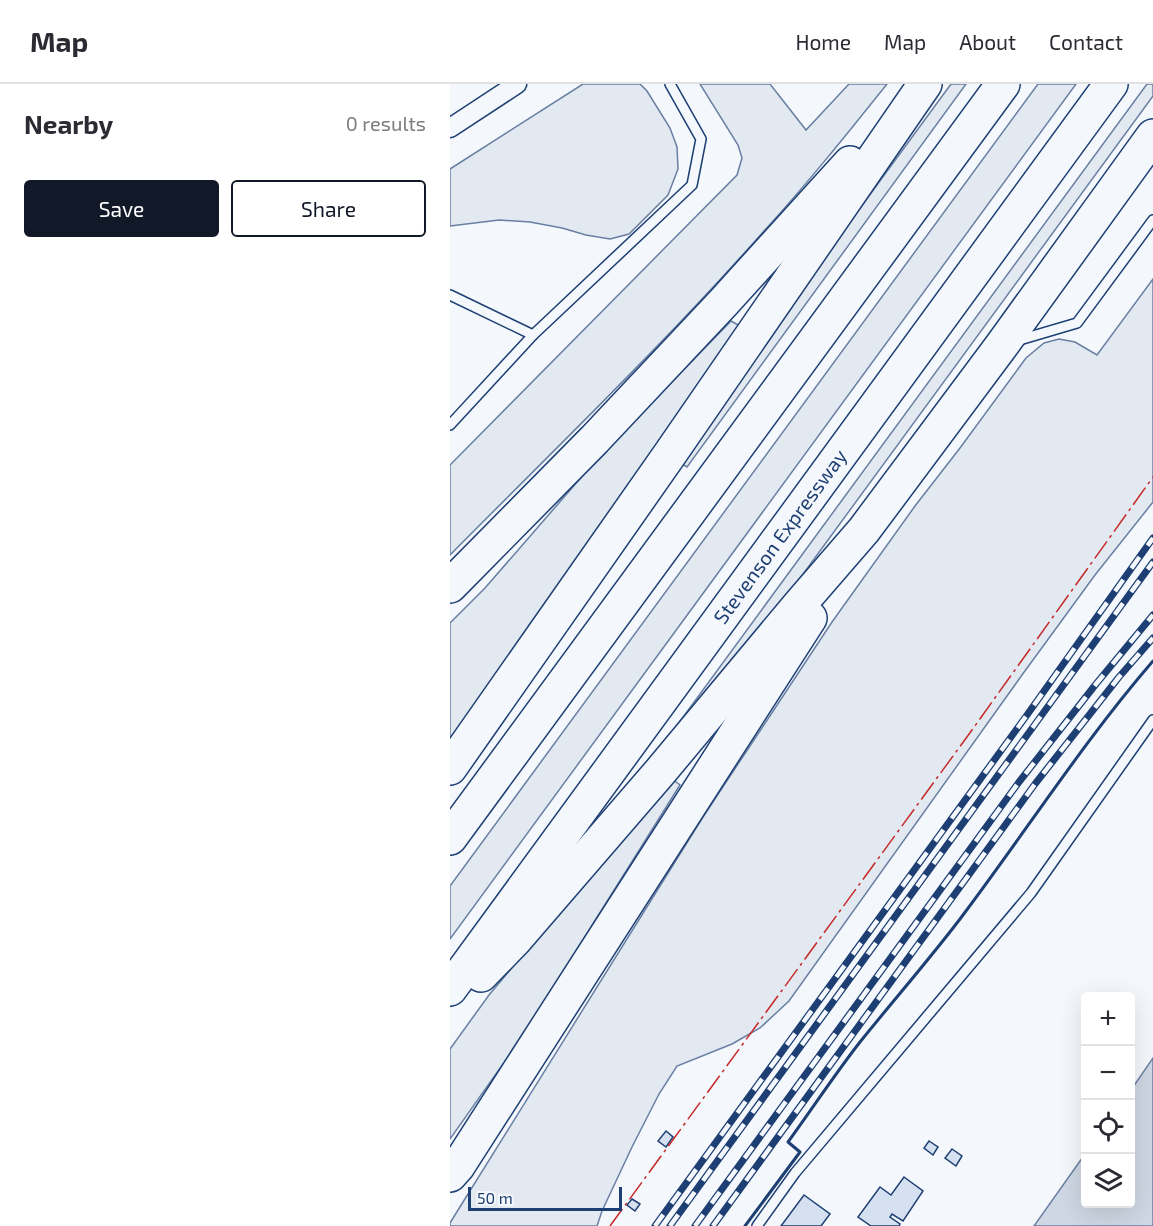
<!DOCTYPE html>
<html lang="en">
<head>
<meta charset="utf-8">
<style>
	body { margin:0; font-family:"Exo 2",sans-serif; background:#f7f7f7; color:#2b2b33 }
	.controls { position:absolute; right:18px; bottom:18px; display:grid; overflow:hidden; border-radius:6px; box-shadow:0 6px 24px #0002 }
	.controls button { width:54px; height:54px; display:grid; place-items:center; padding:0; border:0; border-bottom:2px solid #e1e1e2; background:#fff; color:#2b2b33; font:30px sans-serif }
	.scale { position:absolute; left:18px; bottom:15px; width:154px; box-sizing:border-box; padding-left:6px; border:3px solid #1d3f73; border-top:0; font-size:16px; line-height:21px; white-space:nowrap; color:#1d3f73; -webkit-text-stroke:4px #f4f7fb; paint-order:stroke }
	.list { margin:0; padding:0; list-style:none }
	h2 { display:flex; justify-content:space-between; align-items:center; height:78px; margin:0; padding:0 24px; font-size:26px }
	h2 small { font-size:20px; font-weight:400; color:#7c7c81 }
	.actions { display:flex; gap:12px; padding:18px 24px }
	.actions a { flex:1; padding:14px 0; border:2px solid #111827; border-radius:6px; text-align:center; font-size:21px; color:#111827 }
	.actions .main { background:#111827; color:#fff }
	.icon { flex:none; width:33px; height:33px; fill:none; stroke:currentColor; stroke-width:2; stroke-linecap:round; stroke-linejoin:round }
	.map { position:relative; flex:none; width:703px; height:1142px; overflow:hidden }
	header { display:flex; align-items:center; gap:36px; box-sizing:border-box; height:84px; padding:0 30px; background:#fff; border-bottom:2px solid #e1e1e2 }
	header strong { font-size:28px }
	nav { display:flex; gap:33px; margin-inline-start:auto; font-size:21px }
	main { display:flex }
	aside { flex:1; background:#fff }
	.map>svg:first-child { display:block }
	.green { fill:#e3e9f0; stroke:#687fa3; stroke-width:1.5 }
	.water { fill:#cfd7e4; stroke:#687fa3; stroke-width:1.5 }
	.building { fill:#d5e0f0; stroke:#1d3f73; stroke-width:1.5 }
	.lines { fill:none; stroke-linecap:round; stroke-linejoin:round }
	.lane-casing { stroke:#1d3f73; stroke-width:12 }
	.street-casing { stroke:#1d3f73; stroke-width:21 }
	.highway-casing { stroke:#1d3f73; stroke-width:36 }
	.lane { stroke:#f4f7fb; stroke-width:9 }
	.street { stroke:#f4f7fb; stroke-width:18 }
	.highway { stroke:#f4f7fb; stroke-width:33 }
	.rail-casing { stroke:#1d3f73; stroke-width:7 }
	.rail { stroke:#f4f7fb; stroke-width:4.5; stroke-dasharray:14; stroke-linecap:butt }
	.wall { stroke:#1d3f73; stroke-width:3 }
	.power { stroke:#c62828; stroke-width:1.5; stroke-dasharray:21 4.5 3 4.5; stroke-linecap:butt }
	.labels { text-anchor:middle; stroke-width:4.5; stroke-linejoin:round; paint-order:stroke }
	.street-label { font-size:20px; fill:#1d3f73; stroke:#f4f7fb }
</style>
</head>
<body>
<header>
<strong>Map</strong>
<nav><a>Home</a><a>Map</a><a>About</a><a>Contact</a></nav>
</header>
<main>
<aside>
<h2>Nearby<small>0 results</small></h2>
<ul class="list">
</ul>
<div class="actions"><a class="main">Save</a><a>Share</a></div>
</aside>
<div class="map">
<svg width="703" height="1142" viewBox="0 0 703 1142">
	<rect width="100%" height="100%" fill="#f4f7fb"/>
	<g class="green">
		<path d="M133,0H190L197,7L220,44L227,63L228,85L218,111L179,150L160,155L136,151L112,144L80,138L49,136L0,142V85Z"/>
		<path d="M250,0H320L356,46L399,0H437C397,50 357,100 314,147C214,260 106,364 0,471V381L287,91L292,74L288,61Z"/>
		<path d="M501,0H516L237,383L232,380L380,165Z"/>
		<path d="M588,0H626L0,855V802Z"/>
		<path d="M697,0H703V12L337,512L230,641L228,640Z"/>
		<path d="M703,195V418L645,491L572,591L339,917L310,944L282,960L227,982L209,1010L182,1063L152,1127L147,1142H0V1139L13,1118L253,733L382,538L465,422L510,364L576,274L594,259L609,255L625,258L647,271Z"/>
		<path d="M281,237L290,242L0,659V539L35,504L148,374Z"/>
		<path d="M222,695L230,701L72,953L0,1055V965L39,911Z"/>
	</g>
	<path class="water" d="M703,974V1142H584L635,1070L636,1120H680L681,1006Z"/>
	<g class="building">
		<path d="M216,1047L223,1053L216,1063L208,1057Z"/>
		<path d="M479,1057L488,1063L483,1071L474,1064Z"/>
		<path d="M502,1065L512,1072L506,1082L495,1074Z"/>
		<path d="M454,1093L473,1107L453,1137L442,1130L440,1133L450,1140L449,1142H421L408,1133L430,1103L441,1111Z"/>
		<path d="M354,1111L380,1130L371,1142H331Z"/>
		<path d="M182,1115L190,1120L185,1127L177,1121Z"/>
	</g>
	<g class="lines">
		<defs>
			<g id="lane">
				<path d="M0,211L83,251L0,341"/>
				<path d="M83,251L242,101L251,55L220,0"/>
				<path d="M566,257L627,239L703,136"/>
				<path d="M307,1142L345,1089L581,809L703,636"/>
			</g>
			<path id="street" d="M0,44L67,0"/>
			<g id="highway">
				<path d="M0,502L144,356L273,219L400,79"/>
				<path d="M0,684L220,370L475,0"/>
				<path d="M0,754L553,0"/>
				<path d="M31,891L65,856L210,688L350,520L414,446L552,261L703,52"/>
				<path id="s1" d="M0,905L661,0"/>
				<path d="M0,1091L8,1082L360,534"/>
			</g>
		</defs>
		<use href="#lane" class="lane-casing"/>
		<use href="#street" class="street-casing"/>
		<use href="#highway" class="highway-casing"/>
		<use href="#lane" class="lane"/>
		<use href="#street" class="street"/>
		<use href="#highway" class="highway"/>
		<defs>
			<g id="rail">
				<path d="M205,1142L577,631L703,454"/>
				<path d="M220,1142L703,478"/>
				<path d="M245,1142L569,698L646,600L703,531"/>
				<path d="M263,1142L585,700L669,593L703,554"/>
			</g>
		</defs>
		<use href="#rail" class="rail-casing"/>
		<use href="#rail" class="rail"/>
		<path class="wall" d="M295,1142L350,1068L338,1058C362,1025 385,990 410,958C443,917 478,877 510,835C575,749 633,658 703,577"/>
		<path class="power" d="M160,1142L522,646L703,393"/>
	</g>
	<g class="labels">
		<g class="street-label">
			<text dy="7" stroke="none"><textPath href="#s1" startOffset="560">Stevenson Expressway</textPath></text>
		</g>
	</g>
</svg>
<div class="controls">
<button>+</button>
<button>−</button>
<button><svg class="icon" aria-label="locate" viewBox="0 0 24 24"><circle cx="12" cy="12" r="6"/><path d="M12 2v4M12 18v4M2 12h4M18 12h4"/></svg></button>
<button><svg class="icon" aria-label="layers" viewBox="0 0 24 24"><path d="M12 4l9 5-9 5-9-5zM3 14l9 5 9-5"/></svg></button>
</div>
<div class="scale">50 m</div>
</div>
</main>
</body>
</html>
